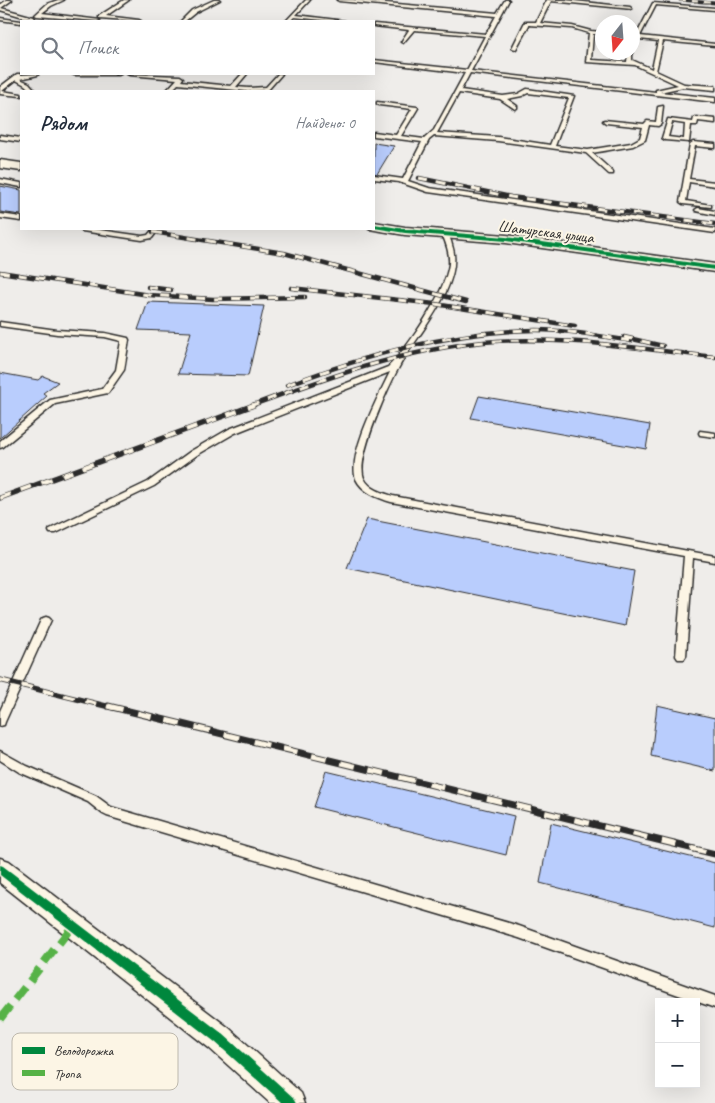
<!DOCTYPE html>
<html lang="ru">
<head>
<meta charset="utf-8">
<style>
	body { margin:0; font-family:Caveat,sans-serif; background:#f6f6f7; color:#1f2937 }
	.controls { position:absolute; right:15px; bottom:15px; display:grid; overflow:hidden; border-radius:0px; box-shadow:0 5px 20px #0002 }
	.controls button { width:45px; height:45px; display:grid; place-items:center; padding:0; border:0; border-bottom:1px solid #e0e1e3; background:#fff; color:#1f2937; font:25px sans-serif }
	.compass { position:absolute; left:595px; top:15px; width:45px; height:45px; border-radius:50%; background:#fff; box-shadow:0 5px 20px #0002; rotate:197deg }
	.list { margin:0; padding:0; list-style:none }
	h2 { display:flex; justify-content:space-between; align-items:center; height:65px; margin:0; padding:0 20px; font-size:21px }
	h2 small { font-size:16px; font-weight:400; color:#747a83 }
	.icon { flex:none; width:28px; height:28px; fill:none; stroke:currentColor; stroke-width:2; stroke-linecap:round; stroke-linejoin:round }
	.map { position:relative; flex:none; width:715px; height:1103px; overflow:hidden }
	.search { position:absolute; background:#fff; box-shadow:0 5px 20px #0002; left:20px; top:20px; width:355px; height:55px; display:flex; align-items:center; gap:12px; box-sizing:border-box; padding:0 18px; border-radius:0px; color:#747a83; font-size:19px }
	.panel { position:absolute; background:#fff; box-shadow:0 5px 20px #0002; left:20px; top:90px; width:355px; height:140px; border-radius:0px }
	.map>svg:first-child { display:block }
	.building { fill:#b9cdfd; stroke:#2b2b2b }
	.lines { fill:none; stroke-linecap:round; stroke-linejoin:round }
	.service-casing { stroke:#2b2b2b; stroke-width:3 }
	.minor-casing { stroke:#2b2b2b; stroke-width:3 }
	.service { fill:#fcf5e5; fill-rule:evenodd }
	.minor { fill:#fcf5e5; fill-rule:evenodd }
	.rail-far3-casing { stroke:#2b2b2b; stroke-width:3 }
	.rail-far2-casing { stroke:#2b2b2b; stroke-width:4.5 }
	.rail-far1-casing { stroke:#2b2b2b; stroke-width:5.5 }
	.rail-casing { stroke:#2b2b2b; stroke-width:7 }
	.rail-far3 { stroke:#fcf5e5; stroke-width:2; stroke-dasharray:6; stroke-linecap:butt }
	.rail-far2 { stroke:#fcf5e5; stroke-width:3; stroke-dasharray:9; stroke-linecap:butt }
	.rail-far1 { stroke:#fcf5e5; stroke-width:4; stroke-dasharray:11; stroke-linecap:butt }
	.rail { stroke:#fcf5e5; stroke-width:5; stroke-dasharray:15; stroke-linecap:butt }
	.quiet { stroke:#56b246; stroke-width:8; stroke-dasharray:16 8; stroke-linecap:butt }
	.cycleway-casing { stroke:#fcf5e5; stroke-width:3 }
	.cycleway { fill:#00873e; fill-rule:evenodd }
	.labels { text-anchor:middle; stroke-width:4; stroke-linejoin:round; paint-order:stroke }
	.far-street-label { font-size:16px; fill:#2b2b2b; stroke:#fcf5e5 }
	.key { fill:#fcf5e5; stroke:#bdb8ad; stroke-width:1 }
	.key-label { font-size:14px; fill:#2b2b2b }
</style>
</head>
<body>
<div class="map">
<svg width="715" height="1103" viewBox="0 0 715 1103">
	<rect width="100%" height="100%" fill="#efedea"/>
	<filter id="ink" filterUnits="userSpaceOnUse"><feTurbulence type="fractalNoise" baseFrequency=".02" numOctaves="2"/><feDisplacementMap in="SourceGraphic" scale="10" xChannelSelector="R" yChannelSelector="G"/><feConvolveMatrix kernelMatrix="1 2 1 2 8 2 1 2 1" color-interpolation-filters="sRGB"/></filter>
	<g filter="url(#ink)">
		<g class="building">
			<path d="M374,143L394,146L377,174L374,173Z"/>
			<path d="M0,186L21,190V215L0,212Z"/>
			<path d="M148,302L264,306L248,376L178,374L191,332L138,330Z"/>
			<path d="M0,373L38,380L43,376L58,382L43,393L47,396L0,438Z"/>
			<path d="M479,396L650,425L646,449L471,418Z"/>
			<path d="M367,519L634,571L625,626L347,568Z"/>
			<path d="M657,705L715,718V771L651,756Z"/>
			<path d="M326,771L514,816L506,855L314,807Z"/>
			<path d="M551,823L715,863V928L540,883Z"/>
		</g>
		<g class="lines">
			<defs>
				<g id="service">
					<path d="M7,0H12L1,8L34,17L36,21H32L30,19L0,10V5Z"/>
					<path d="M58,0H64L51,6L42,13L100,20L97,21L37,16L35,15L47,4Z"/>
					<path d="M124,0H129L106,16L139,20L141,21L99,18V16Z"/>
					<path d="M214,0H220L196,12L185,21H181L192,10Z"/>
					<path d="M306,0H310L296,15L345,21H332L294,17L290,21H286Z"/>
					<path d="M337,0H353L497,13L505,0H509L471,71L656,92V90L678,85L635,65L586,62L589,33L572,28L529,25L516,49L512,48L525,22H536L547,0H565L630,7L632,9L551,1L540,23L572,26L591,31L602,32V34H593L591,60L627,62L628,52H632V60L652,69L658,41L639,39L632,49V43L635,39L632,38V36H636L653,3L715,8V10L656,5L640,36L715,44V46L663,41L656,71L684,84L715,86V90L683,87L660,92L715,98V102L470,73L461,90L503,96L518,94L527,89L574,96L555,146L588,150L631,143L640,138L643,127L606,123L603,121L604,120L644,124L647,121L656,122L658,107L663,106L661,124L658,126L649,125L645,140L633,146L592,153L613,172V174H609L586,153L498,141L434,136L429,140L408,181L429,188L715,229V233L428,192L399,182L374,179V175L403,179L422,142L374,136V132L396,135L412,109L379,105L377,104V102L417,107L418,108L401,136L424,139L434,130L465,73L374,62V60L467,70L485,36L414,30L403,43L401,42L409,30L374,26V24L486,34L496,16L339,1ZM459,93L500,99L515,109L517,108V106L507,99L522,96L528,93L569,98L550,145L498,137L437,133Z"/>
					<path d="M0,18L21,21H23H21V23L0,20Z"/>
					<path d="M17,74H21V75L38,74V75L20,79L29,83L36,91H31L25,85L16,80L2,91L21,94V96L0,94V87Z"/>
					<path d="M72,74H121L119,75H74Z"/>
					<path d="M127,74L180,76L183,78L181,81L231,86L242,74H247L236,87L249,88L266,87L278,74H282L268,90L246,91L178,84L171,91H166L177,79L129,75Z"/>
					<path d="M696,117L715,119V123L698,121L697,125H691L689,142L665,140L662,138L668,119L693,122L694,118ZM672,122L685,124L684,139L668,137Z"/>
					<path d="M0,135L21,138V142L0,139Z"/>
					<path d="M693,142L715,144V148L695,146L689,179L715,182V186L689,182L686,201L711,205V207L683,204L680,202L690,144Z"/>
					<path d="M0,179L21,183V187L0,183Z"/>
					<path d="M698,208L715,211V215L696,211L695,210Z"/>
					<path d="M0,214L21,217V221L0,218Z"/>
					<path d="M79,229H93L142,236L148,235L153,229H159L152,238L142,240L82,231Z"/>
					<path d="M445,232C449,235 451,240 452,245C465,281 421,331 403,360C391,380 355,458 364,478C369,489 383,493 393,496L715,556V562L693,558L686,656L684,659H678L676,656L684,556L391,502C378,498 362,492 356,479C347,455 379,395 390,372L235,433L197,455L154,486L56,533H50L49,531L50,529L148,482L191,451L229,429L388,367C409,347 445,293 449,264C450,254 446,243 442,234Z"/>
					<path d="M0,322L57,330L105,333L128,338L129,340L124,370L108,393L55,404L3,447L0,448V441L50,400L102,389L116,370L121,341L105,337L57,334L0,326Z"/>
					<path d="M700,431L715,433V437L700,435L699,433Z"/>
					<path d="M46,617L49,618L51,620L5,722L4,725L0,726V711L41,620L43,618Z"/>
					<path d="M0,751L27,766L96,796L111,807L519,926L715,996V1008L519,938L107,816L103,814L88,802L19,772L0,760Z"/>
				</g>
				<g id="minor">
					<path d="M0,160L21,163V171L0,168Z"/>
					<path d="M374,222L405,227L506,235L715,264V272L506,243L405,235L369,229H374Z"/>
					<path d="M0,858L9,861L229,1028L301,1093L305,1103H270L209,1048L0,883Z"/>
				</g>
			</defs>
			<use href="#service" class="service-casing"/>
			<use href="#minor" class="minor-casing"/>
			<use href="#service" class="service"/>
			<use href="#minor" class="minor"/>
			<defs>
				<path id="rail-far3" d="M680,0L715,3"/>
				<g id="rail-far2">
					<path d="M419,178L511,197L715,224"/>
					<path d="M153,232L284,253L466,302"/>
					<path d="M0,272L149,295L213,299L305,297"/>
					<path d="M148,287L171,290"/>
					<path d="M291,288L435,304L575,326"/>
					<path d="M624,337L663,346"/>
					<path d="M287,385C367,355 450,331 536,330C568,330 600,336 631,341"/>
					<path d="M250,406C326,378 403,350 484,342C561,335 639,349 715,357"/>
				</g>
				<g id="rail-far1">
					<path d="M0,498L254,405"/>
					<path d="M0,680L114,708"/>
				</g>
				<path id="rail" d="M108,706L715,854"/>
			</defs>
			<use href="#rail-far3" class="rail-far3-casing"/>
			<use href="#rail-far2" class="rail-far2-casing"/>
			<use href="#rail-far1" class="rail-far1-casing"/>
			<use href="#rail" class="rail-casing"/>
			<use href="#rail-far3" class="rail-far3"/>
			<use href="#rail-far2" class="rail-far2"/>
			<use href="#rail-far1" class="rail-far1"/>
			<use href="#rail" class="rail"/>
			<path class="quiet" d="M0,1019L74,924"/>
			<defs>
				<g id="cycleway">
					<path d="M374,224L405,229L506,237L715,266V270L506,241L405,233L374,228Z"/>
					<path d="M0,865L3,866L223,1034L295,1099L297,1103H283L215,1042L0,875Z"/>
				</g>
			</defs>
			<use href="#cycleway" class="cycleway-casing"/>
			<use href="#cycleway" class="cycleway"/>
		</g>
	</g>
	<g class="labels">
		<g class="far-street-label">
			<text transform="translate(546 231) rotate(7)" y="6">Шатурская улица</text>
		</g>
	</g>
	<rect x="12" y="1033" width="166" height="57" rx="8" class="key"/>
	<rect x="22" y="1047" width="23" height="7" fill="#00873e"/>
	<rect x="22" y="1070" width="23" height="6" fill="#56b246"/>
	<g class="key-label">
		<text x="54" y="1055">Велодорожка</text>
		<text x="54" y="1078">Тропа</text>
	</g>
</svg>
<div class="controls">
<button>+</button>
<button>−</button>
</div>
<svg class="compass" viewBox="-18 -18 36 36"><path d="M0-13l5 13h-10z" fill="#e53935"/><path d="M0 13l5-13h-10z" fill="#747a83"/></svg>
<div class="search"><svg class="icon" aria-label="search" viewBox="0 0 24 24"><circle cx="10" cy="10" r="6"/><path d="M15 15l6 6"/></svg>Поиск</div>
<section class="panel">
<h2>Рядом<small>Найдено: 0</small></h2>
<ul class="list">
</ul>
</section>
</div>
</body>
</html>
